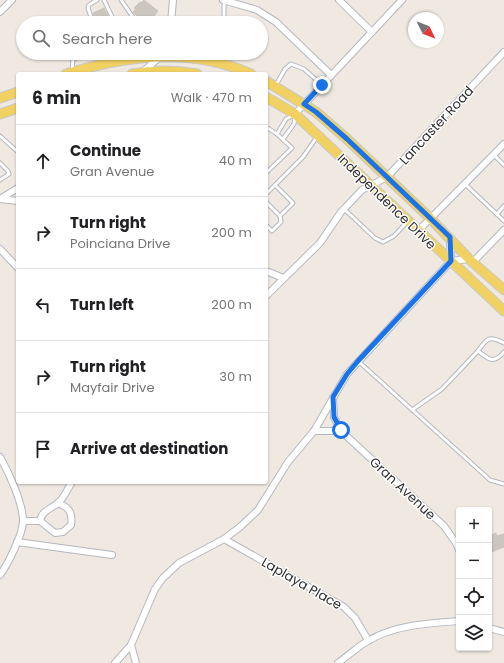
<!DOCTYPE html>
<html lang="en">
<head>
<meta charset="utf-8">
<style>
	body { margin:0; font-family:Poppins,sans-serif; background:#f2f2f2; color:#202124 }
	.controls { position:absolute; right:12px; bottom:12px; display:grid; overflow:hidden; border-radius:4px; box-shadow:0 1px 3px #0004 }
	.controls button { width:36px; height:36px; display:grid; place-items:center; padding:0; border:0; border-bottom:1px solid #e0e0e0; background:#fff; color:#202124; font:20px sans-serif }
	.compass { position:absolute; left:408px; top:12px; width:36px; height:36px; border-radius:50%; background:#fff; box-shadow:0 1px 3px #0004; rotate:133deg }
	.stop { position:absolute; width:12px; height:12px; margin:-9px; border:3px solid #1a73e8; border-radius:50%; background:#fff }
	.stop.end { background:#1a73e8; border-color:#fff; box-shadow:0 1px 4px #0008 }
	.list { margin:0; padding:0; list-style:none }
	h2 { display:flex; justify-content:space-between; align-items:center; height:52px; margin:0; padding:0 16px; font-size:17px }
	h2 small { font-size:13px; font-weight:400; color:#757577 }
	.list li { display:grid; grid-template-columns:26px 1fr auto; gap:12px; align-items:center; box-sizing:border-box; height:72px; padding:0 16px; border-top:1px solid #e0e0e0 }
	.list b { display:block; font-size:15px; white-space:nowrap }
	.list p { margin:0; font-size:13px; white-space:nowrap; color:#757577 }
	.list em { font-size:13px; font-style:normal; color:#757577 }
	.icon { flex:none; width:22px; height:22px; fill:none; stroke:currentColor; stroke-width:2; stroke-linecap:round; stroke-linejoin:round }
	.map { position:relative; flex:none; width:504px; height:663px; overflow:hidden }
	.search { position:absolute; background:#fff; box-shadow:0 1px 3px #0004; left:16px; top:16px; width:252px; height:44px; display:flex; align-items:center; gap:10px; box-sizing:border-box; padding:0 14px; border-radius:22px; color:#757577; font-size:15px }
	.panel { position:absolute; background:#fff; box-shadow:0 1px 3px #0004; left:16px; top:72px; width:252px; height:412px; border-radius:4px }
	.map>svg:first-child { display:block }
	.building { fill:#cbc7bf; stroke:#cbc5ba }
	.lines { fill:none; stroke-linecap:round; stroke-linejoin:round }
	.service-casing { stroke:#b4b7c1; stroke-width:5 }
	.minor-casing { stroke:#b4b7c1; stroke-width:8 }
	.primary-casing { stroke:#c9c9c9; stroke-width:11 }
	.service { stroke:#fff; stroke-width:3 }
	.minor { stroke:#fff; stroke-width:6 }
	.primary { stroke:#f2d163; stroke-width:9 }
	.route { stroke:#1a73e8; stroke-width:5 }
	.labels { text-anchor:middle; stroke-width:3; stroke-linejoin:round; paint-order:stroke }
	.street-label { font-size:13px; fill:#2e2e2e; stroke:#fff }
</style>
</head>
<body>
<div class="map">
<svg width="504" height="663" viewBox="0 0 504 663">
	<rect width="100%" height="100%" fill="#efe9e1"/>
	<g class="building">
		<path d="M144,0L158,11L154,16L155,17L151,21L150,20L147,23H144L133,12L136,9L134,8L140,2L141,3Z"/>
		<path d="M104,8L112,23H96L93,13Z"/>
		<path d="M496,533L497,536L504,534V547L489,553V536Z"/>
	</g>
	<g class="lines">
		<defs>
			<g id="service">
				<path d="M104,0L115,23"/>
				<path d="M121,0L137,23"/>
				<path d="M93,23L88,8L89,5L97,0"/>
				<path d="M224,23V5L225,1"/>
				<path d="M106,53L109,61"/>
				<path d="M217,61L218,53"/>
				<path d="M72,71L73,59L92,53"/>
				<path d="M276,85L285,69L291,64L304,69L322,85"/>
				<path d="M266,127L277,134L292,148L266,173"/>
				<path d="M277,134L286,119L294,115"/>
				<path d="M0,136L18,152"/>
				<path d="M283,139L294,124L295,116"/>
				<path d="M493,154L504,165"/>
				<path d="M0,163L8,171L9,174L0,180"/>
				<path d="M465,184L504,221"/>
				<path d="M275,185L293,203L280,216"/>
				<path d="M266,194L303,157L317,137"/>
				<path d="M266,202L280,216L281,222L272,231L266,225"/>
				<path d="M344,209L375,238L383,242L394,236L407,222"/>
				<path d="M497,214L504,206"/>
				<path d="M504,343C489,335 487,338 478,351C489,360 494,364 504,352"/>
				<path d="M358,361L490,480L504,484"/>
				<path d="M412,410L442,389L478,351"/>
			</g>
			<g id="minor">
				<path d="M223,0L257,10L276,22L331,75"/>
				<path d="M339,0L372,32"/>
				<path d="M0,12L12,0"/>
				<path d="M171,23L173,0"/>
				<path d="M141,73L160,57"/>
				<path d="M295,114L402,0"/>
				<path d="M0,199L18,188"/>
				<path d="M0,199L18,201"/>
				<path d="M418,231L504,144"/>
				<path d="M450,238L451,261"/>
				<path d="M0,249L18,268"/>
				<path d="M473,262L504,230"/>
				<path d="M266,273L269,272L283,278"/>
				<path d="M266,296L320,243L341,212L362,190L387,177L504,52"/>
				<path d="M333,398L334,417L341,431"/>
				<path d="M314,431H341L444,526L456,543L459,550"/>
				<path d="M0,457C9,473 23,503 23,521C23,534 8,564 0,575"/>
				<path d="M23,521H40"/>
				<path d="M40,521L55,533L63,532L71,525C72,519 72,513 67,508C63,505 61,506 59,502"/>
				<path d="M40,521C42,509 53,509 60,501C65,496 68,488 72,482"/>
				<path d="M224,539L344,607L355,618L368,640"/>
				<path d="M17,542L112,555"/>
				<path d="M489,628L504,632"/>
				<path d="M131,645L136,663"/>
				<path d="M115,663L131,645L155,589L163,578L179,563L224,539L240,527L258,510L288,462L314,431L347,374L451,261L469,259"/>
				<path d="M338,663C348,656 357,647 368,641C394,625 429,623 459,621"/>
			</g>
			<g id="primary">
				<path d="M66,74C126,55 192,47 251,74"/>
				<path d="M132,74C153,70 176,70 197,74"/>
				<path d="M266,81L316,112L347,139L430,218L469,259L504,290"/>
				<path d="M266,97L295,114L504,311"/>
				<path d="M0,98L18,92"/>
				<path d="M0,114L18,108"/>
			</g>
		</defs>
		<use href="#service" class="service-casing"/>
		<use href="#minor" class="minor-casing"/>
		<use href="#primary" class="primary-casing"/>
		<use href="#service" class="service"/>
		<use href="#minor" class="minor"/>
		<use href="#primary" class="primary"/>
	</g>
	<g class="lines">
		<path class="route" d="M322,85L304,104L316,112L347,139L450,237L451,261L358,361L347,374L333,397L334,417L341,430"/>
	</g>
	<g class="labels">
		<g class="street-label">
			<text transform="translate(436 125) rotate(-47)" y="5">Lancaster Road</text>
			<text transform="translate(387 201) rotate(44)" y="5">Independence Drive</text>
			<text transform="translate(403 488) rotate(43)" y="5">Gran Avenue</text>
			<text transform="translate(302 583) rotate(30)" y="5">Laplaya Place</text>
		</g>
	</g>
</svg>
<div class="controls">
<button>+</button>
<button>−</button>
<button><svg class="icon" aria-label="locate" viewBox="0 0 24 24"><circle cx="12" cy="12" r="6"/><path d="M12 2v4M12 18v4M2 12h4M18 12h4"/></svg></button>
<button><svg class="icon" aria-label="layers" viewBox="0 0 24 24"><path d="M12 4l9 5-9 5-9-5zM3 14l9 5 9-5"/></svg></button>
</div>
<svg class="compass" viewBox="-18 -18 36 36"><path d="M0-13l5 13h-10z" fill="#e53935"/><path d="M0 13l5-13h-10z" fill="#757577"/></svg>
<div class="stop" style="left:341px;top:430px"></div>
<div class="stop end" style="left:322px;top:85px"></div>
<div class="search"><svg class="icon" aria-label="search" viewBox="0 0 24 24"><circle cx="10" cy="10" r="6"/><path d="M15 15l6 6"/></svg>Search here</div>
<section class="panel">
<h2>6 min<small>Walk · 470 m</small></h2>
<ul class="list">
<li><svg class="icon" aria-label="ahead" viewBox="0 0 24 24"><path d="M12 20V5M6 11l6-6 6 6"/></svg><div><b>Continue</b><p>Gran Avenue</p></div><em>40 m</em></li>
<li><svg class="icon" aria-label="right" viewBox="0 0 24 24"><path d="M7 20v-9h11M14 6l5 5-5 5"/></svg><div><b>Turn right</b><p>Poinciana Drive</p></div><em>200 m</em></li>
<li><svg class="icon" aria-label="left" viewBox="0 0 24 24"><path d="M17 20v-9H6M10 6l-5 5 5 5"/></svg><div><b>Turn left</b></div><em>200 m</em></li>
<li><svg class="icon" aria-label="right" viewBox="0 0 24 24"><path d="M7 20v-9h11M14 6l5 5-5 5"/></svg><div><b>Turn right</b><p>Mayfair Drive</p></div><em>30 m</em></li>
<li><svg class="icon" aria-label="arrive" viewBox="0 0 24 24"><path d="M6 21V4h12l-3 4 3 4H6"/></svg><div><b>Arrive at destination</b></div></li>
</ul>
</section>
</div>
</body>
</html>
